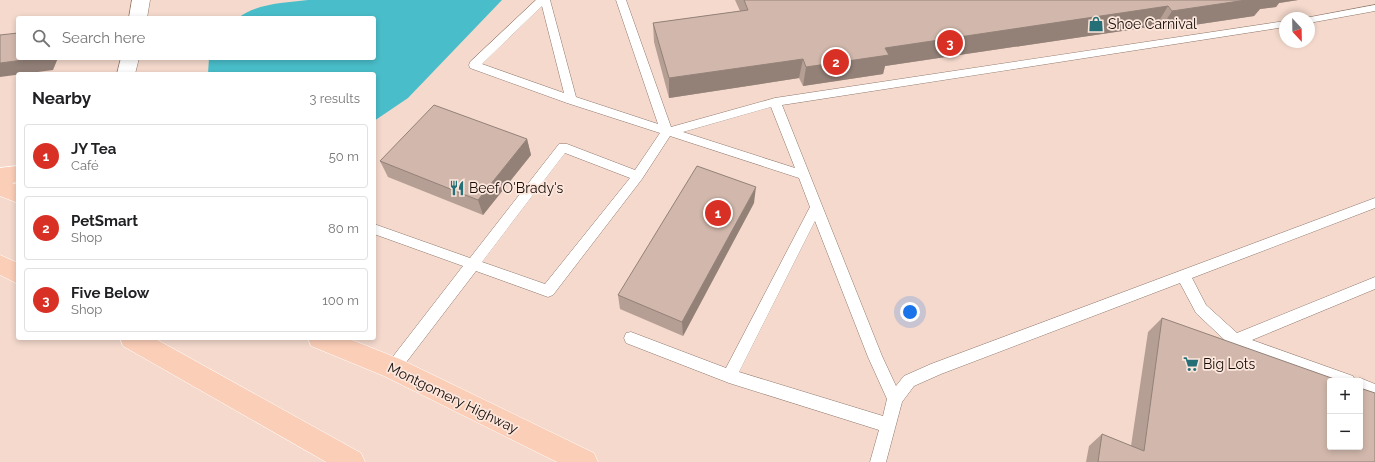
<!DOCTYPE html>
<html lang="en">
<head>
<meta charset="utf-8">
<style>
	body { margin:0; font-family:Raleway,sans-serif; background:#f6f6f6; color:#202124 }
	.controls { position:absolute; right:12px; bottom:12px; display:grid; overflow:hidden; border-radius:4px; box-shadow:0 2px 6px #0003 }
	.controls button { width:36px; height:36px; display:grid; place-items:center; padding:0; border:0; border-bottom:1px solid #e0e0e0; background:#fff; color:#202124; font:20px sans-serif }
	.compass { position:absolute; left:1279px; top:12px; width:36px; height:36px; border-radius:50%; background:#fff; box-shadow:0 2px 6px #0003; rotate:158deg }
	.you { position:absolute; left:910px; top:312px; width:14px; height:14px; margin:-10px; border:3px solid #fff; border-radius:50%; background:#1a73e8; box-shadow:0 0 0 6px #1a73e833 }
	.badge { display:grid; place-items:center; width:26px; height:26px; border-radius:50%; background:#d93025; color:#fff; font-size:13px; font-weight:700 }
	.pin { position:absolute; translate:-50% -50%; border:2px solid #fff; box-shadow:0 1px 4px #0006 }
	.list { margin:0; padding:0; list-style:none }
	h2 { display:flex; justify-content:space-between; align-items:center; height:52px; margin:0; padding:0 16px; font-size:17px }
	h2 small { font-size:13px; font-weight:400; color:#757577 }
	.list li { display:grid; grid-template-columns:26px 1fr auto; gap:12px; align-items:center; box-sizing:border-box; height:64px; margin:0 8px 8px; padding:0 8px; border:1px solid #e0e0e0; border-radius:4px }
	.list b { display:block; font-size:15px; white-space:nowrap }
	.list p { margin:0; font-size:13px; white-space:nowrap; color:#757577 }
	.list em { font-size:13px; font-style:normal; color:#757577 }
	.icon { flex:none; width:22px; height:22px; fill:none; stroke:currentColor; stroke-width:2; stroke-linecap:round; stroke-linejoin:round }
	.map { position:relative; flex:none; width:1375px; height:462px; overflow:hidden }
	.search { position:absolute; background:#fff; box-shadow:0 2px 6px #0003; left:16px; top:16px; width:360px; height:44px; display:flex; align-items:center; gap:10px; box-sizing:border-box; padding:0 14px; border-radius:4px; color:#757577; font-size:15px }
	.panel { position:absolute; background:#fff; box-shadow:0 2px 6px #0003; left:16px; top:72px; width:360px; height:268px; border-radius:4px }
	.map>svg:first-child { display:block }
	.water { fill:#49beca }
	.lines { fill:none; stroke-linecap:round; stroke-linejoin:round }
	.service-casing { stroke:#8f776b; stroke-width:1 }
	.minor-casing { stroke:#8f776b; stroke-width:1 }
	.primary-casing { stroke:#fff; stroke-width:1 }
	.service { fill:#fff; fill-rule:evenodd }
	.minor { fill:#fff; fill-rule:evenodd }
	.primary { fill:#fbceb8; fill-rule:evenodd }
	.wall { fill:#b59e94 }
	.shaded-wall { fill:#938178 }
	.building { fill:#d2b8ac; stroke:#938178 }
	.labels { text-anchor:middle; stroke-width:3.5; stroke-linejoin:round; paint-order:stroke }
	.poi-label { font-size:14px; fill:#160d09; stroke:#fde7dd; text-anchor:start }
	.street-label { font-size:14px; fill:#160d09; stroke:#fde7dd }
</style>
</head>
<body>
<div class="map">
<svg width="1375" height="462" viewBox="0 0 1375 462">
	<rect width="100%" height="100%" fill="#f4d9cc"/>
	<path class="water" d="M308,0H502L408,98L374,121V74H208L209,58H374V18H238C258,3 284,3 308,0Z"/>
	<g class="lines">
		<defs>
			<g id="service">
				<path d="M536,0H550L576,97L658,124L616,0H626L671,127L775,98L1285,21V27L782,105L882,356L896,386L904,376L931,364L1375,198V208L1192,278L1206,305L1237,333L1375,277V289L1252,340L1353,376L1355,380L1360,378L1375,384V398L1360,392V381H1330L1230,345L1196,313L1180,283L941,374L914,386L902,402L886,462H870L879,430L729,383L626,343L624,338L626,333L631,332L726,368L810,207L799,178L670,136L642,179L553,295L548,297L476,271L398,373L393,375L388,373L386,368L388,363L463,266L374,234V224L470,258L559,144H567L635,170L660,133L567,103L470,68L469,65L470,62ZM542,6L564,93L482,64ZM771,107L795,168L683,132ZM565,153L630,178L545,284L482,262ZM815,221L868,357L887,399L883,416L739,372Z"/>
				<path d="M1375,5V11L1309,23V18H1305Z"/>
			</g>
			<g id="minor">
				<path d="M132,0H150L147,18H129Z"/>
				<path d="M121,58H139L135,74H117Z"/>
			</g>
			<g id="primary">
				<path d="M18,166V182L12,183L18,185V203L0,196V168Z"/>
				<path d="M0,255L18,263V284L0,275Z"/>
				<path d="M120,338H154L361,453L365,462H326L123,346Z"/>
				<path d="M308,338H347L402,360L594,453L598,462H557L384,376L311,346Z"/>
			</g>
		</defs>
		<use href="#service" class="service-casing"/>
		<use href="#minor" class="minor-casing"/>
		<use href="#primary" class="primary-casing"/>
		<use href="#service" class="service"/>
		<use href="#minor" class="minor"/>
		<use href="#primary" class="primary"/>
	</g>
	<g class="wall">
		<path d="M735,0H1298L1279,3L1276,7L1260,9L1254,16L1160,30L1156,26L885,66L883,74L803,86L799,78L669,98L654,42L653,23L740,11Z"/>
		<path d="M527,139L531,155L483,215L388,177L380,161Z"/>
		<path d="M754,203L683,336L620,309L618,295Z"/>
		<path d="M1162,318L1375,462H1086L1089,446L1102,434L1131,446L1148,332Z"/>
	</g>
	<g class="shaded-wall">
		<path d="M1246,0H1298L1279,3L1276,7L1260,9L1254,16L1160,30L1172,11Z"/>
		<path d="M1168,6L1156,26L885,66L883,74L803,86L806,67L885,48Z"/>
		<path d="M38,58H58L53,70L0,77V63Z"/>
		<path d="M803,59L799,78L669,98V78Z"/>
		<path d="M527,139L531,155L483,215L478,200Z"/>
		<path d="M756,187L754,203L683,336L682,322Z"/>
	</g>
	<g class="building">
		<path d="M744,0H1246L1172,11L1168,6L885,48L889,55L806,67L803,59L669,78L653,23L748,10Z"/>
		<path d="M18,33V58H38L0,63V35Z"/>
		<path d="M434,105L527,139L478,200L380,161Z"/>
		<path d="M697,166L756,187L682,322L618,295Z"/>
		<path d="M1162,318L1340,381H1330V447H1360V388L1375,393V462H1098L1102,434L1144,451Z"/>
	</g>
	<defs>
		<symbol id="shop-bare" viewBox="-9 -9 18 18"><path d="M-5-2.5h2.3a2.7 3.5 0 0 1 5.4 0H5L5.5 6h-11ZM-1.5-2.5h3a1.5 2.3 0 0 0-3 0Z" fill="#256f77" stroke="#fde7dd" stroke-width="2.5" paint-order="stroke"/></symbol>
		<symbol id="restaurant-bare" viewBox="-9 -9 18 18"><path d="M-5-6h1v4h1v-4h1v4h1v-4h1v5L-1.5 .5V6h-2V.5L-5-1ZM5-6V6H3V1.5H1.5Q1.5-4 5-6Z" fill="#256f77" stroke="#fde7dd" stroke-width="2.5" paint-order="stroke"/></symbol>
		<symbol id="supermarket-bare" viewBox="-9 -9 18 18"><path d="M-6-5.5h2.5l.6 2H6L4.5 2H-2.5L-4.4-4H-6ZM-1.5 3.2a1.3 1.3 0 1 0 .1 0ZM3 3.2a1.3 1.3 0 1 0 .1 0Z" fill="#256f77" stroke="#fde7dd" stroke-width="2.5" paint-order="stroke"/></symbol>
	</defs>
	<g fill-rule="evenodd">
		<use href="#shop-bare" x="1085" y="13" width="22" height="22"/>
		<use href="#restaurant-bare" x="446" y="177" width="22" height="22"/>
		<use href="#supermarket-bare" x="1180" y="353" width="22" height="22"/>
	</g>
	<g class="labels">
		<g class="poi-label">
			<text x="1108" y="29">Shoe Carnival</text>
			<text x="469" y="193">Beef O'Brady's</text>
			<text x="1203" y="369">Big Lots</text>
		</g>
		<g class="street-label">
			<text transform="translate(453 398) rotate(26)" y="5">Montgomery Highway</text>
		</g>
	</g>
</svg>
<div class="controls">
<button>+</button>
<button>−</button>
</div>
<svg class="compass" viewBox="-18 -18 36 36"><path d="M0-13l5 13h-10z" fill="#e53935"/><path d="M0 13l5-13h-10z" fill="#757577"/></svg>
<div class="you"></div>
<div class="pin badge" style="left:718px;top:213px">1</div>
<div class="pin badge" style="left:836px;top:62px">2</div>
<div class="pin badge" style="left:950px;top:43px">3</div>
<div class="search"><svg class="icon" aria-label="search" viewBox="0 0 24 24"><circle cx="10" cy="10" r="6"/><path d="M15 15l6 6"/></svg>Search here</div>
<section class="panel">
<h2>Nearby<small>3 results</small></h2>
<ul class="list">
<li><span class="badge">1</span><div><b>JY Tea</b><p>Café</p></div><em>50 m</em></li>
<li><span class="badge">2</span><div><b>PetSmart</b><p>Shop</p></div><em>80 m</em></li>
<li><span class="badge">3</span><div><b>Five Below</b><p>Shop</p></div><em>100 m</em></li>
</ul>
</section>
</div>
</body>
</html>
